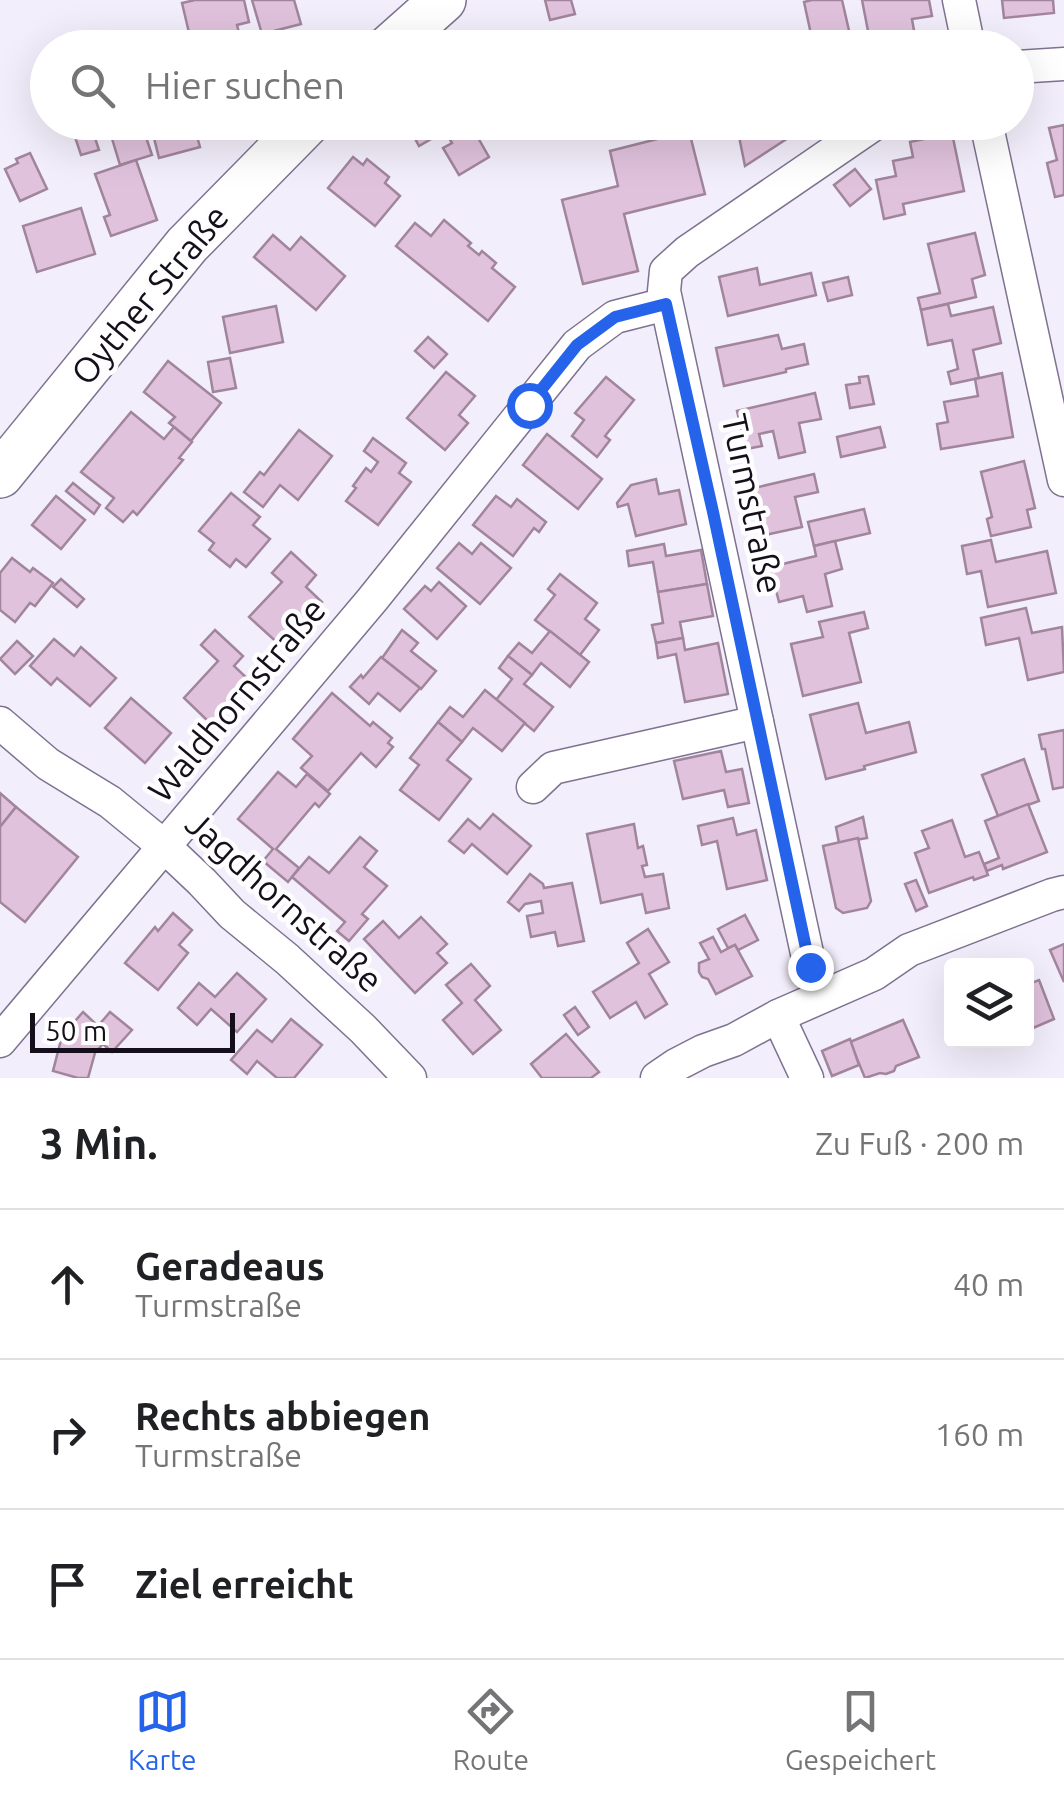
<!DOCTYPE html>
<html lang="de">
<head>
<meta charset="utf-8">
<style>
	body { margin:0; font-family:Ubuntu,sans-serif; background:#f2f2f2; color:#202124 }
	.controls { position:absolute; right:30px; bottom:30px; display:grid; overflow:hidden; border-radius:10px; box-shadow:0 10px 40px #0002 }
	.controls button { width:90px; height:90px; display:grid; place-items:center; padding:0; border:0; border-bottom:2px solid #e0e0e0; background:#fff; color:#202124; font:50px sans-serif }
	.scale { position:absolute; left:30px; bottom:25px; width:205px; box-sizing:border-box; padding-left:10px; border:5px solid #140f1a; border-top:0; font-size:28px; line-height:35px; white-space:nowrap; color:#140f1a; -webkit-text-stroke:8px #fefefe; paint-order:stroke }
	.stop { position:absolute; width:30px; height:30px; margin:-22px; border:8px solid #2563eb; border-radius:50%; background:#fff }
	.stop.end { background:#2563eb; border-color:#fff; box-shadow:0 2px 10px #0008 }
	.list { margin:0; padding:0; list-style:none }
	h2 { display:flex; justify-content:space-between; align-items:center; height:130px; margin:0; padding:0 40px; font-size:42px }
	h2 small { font-size:32px; font-weight:400; color:#757577 }
	.list li { display:grid; grid-template-columns:65px 1fr auto; gap:30px; align-items:center; box-sizing:border-box; height:150px; padding:0 40px; border-top:2px solid #e0e0e0 }
	.list b { display:block; font-size:38px; white-space:nowrap }
	.list p { margin:0; font-size:32px; white-space:nowrap; color:#757577 }
	.list em { font-size:32px; font-style:normal; color:#757577 }
	.icon { flex:none; width:55px; height:55px; fill:none; stroke:currentColor; stroke-width:2; stroke-linecap:round; stroke-linejoin:round }
	.map { position:relative; flex:none; width:1064px; height:1078px; overflow:hidden }
	.search { position:absolute; background:#fff; box-shadow:0 10px 40px #0002; left:30px; right:30px; top:30px; height:110px; display:flex; align-items:center; gap:25px; box-sizing:border-box; padding:0 35px; border-radius:55px; color:#757577; font-size:38px }
	.sheet { height:580px; background:#fff }
	nav { display:flex; justify-content:space-around; align-items:center; box-sizing:border-box; height:140px; border-top:2px solid #e0e0e0; background:#fff; font-size:28px; color:#757577 }
	nav a { display:grid; justify-items:center; gap:5px }
	nav .on { color:#2563eb }
	.map>svg:first-child { display:block }
	.building { fill:#e0c2dc; stroke:#a1859d; stroke-width:2.5 }
	.lines { fill:none; stroke-linecap:round; stroke-linejoin:round }
	.street-casing { stroke:#7e7290; stroke-width:35 }
	.secondary-casing { stroke:#7e7290; stroke-width:48 }
	.street { stroke:#fff; stroke-width:32 }
	.secondary { stroke:#fff; stroke-width:45 }
	.route { stroke:#2563eb; stroke-width:12 }
	.labels { text-anchor:middle; stroke-width:9; stroke-linejoin:round; paint-order:stroke }
	.street-label { font-size:35px; fill:#140f1a; stroke:#fefefe }
</style>
</head>
<body>
<div class="map">
<svg width="1064" height="1078" viewBox="0 0 1064 1078">
	<rect width="100%" height="100%" fill="#f3eefb"/>
	<g class="building">
		<path d="M195,0H244L249,22L237,25L243,48H196L193,36L190,37L182,3Z"/>
		<path d="M252,0H294L301,24L262,34Z"/>
		<path d="M545,0H571L575,14L550,20Z"/>
		<path d="M812,0H842L853,48H814L804,2Z"/>
		<path d="M862,0H929L932,16L912,19L917,48H865L863,37L869,36Z"/>
		<path d="M1002,0H1053L1054,13L1004,18Z"/>
		<path d="M70,122H100L102,130L93,132L99,150L81,155Z"/>
		<path d="M107,122H141L152,155L120,165Z"/>
		<path d="M150,122H193L200,147L159,158Z"/>
		<path d="M406,122H469L489,157L459,175L443,148L452,143L445,131L419,146Z"/>
		<path d="M736,122H808V125L745,166Z"/>
		<path d="M1064,125V195L1055,197L1047,163L1057,160L1049,128Z"/>
		<path d="M689,131L705,194L624,214L638,271L583,284L562,200L618,186L610,151Z"/>
		<path d="M952,133L964,191L903,204L905,214L884,219L876,180L896,176L893,161L913,157L910,142Z"/>
		<path d="M30,153L47,189L20,201L5,169L18,163L16,159Z"/>
		<path d="M353,157L363,165L367,159L389,177L385,183L400,196L375,226L328,188Z"/>
		<path d="M136,160L157,220L111,236L104,217L110,215L95,174Z"/>
		<path d="M855,169L871,189L850,206L834,185Z"/>
		<path d="M81,208L95,254L37,272L23,226Z"/>
		<path d="M444,220L471,243L468,246L479,255L482,251L496,263L492,268L515,287L488,321L396,246L415,223L431,236Z"/>
		<path d="M975,233L985,275L972,279L976,297L921,310L918,298L940,293L928,244Z"/>
		<path d="M273,235L290,250L301,237L345,276L316,310L254,257Z"/>
		<path d="M757,268L760,285L811,273L816,295L728,316L719,277Z"/>
		<path d="M848,277L852,295L828,301L823,283Z"/>
		<path d="M948,304L951,316L993,307L1001,343L973,350L979,378L951,384L948,372L958,369L952,340L928,345L921,310Z"/>
		<path d="M276,306L283,342L230,353L223,317Z"/>
		<path d="M778,335L782,349L804,344L808,364L786,369V372L724,386L716,348Z"/>
		<path d="M428,337L447,354L434,368L415,351Z"/>
		<path d="M230,358L236,388L213,392L208,362Z"/>
		<path d="M168,361L221,403L191,441L169,423L175,417L144,392Z"/>
		<path d="M446,372L475,396L459,415L468,423L445,450L407,418Z"/>
		<path d="M1002,373L1013,437L941,449L937,424L948,422L944,402L978,396L975,379Z"/>
		<path d="M868,376L874,404L850,408L846,385L860,383L859,377Z"/>
		<path d="M606,377L634,400L605,436L610,440L597,457L572,436L584,420L575,413Z"/>
		<path d="M815,393L821,419L799,423L805,452L779,458L773,431L759,434L762,446L746,449L737,411Z"/>
		<path d="M131,412L164,439L174,427L192,442L179,458L183,460L137,515L133,511L123,522L106,508L114,498L81,472Z"/>
		<path d="M880,427L885,447L841,457L837,437Z"/>
		<path d="M299,430L332,456L298,500L280,485L263,507L244,492L260,472L264,475Z"/>
		<path d="M547,434L602,479L578,509L523,465Z"/>
		<path d="M373,438L406,463L399,473L411,482L378,525L346,501L356,488L353,486L366,468L371,472L378,462L364,451Z"/>
		<path d="M1024,461L1035,508L1027,510L1031,527L991,536L987,519L992,517L981,472Z"/>
		<path d="M814,474L818,492L795,497L802,527L765,535L754,488Z"/>
		<path d="M656,479L659,494L679,490L686,524L636,536L628,504L618,507L617,503L631,485Z"/>
		<path d="M73,483L100,505L94,514L66,491Z"/>
		<path d="M231,493L260,517L253,525L270,539L246,567L236,559L230,567L209,550L214,543L199,531Z"/>
		<path d="M56,496L85,520L61,549L32,525Z"/>
		<path d="M496,496L511,507L517,499L546,522L539,532L534,528L513,556L473,525Z"/>
		<path d="M864,509L870,533L814,546L808,522Z"/>
		<path d="M991,540L996,562L1047,551L1056,593L988,607L981,571L967,574L962,546Z"/>
		<path d="M835,541L842,569L825,574L832,606L807,612L803,596L779,602L770,567L816,556L814,546Z"/>
		<path d="M459,543L472,554L481,543L511,568L480,604L437,568Z"/>
		<path d="M664,544L666,556L701,550L707,584L658,592L653,562L629,566L627,551Z"/>
		<path d="M291,552L316,575L306,587L322,602L282,647L249,617L282,582L272,573Z"/>
		<path d="M12,558L30,572L33,568L53,583L35,606L30,603L15,622L0,610V573Z"/>
		<path d="M560,574L597,603L585,619L599,630L580,655L535,620L555,595L548,589Z"/>
		<path d="M61,579L84,599L77,607L53,587Z"/>
		<path d="M439,582L466,606L437,639L404,609L425,586L431,591Z"/>
		<path d="M707,584L713,616L680,622L683,638L656,643L652,625L663,623L658,592Z"/>
		<path d="M1026,608L1032,633L1062,627L1064,672L1028,680L1019,638L986,645L981,618Z"/>
		<path d="M864,612L868,628L849,633L861,682L803,696L791,644L823,637L819,622Z"/>
		<path d="M215,630L243,656L234,666L251,682L212,725L184,698L218,661L201,645Z"/>
		<path d="M402,630L418,643L411,651L436,671L421,689L382,658Z"/>
		<path d="M550,631L589,662L570,687L541,663L532,675L508,656L519,643L532,653Z"/>
		<path d="M683,638L685,650L718,643L728,694L685,702L676,654L658,658L656,643Z"/>
		<path d="M54,639L74,656L81,647L116,678L90,706L57,678L51,685L30,666Z"/>
		<path d="M17,641L33,656L15,674L0,659Z"/>
		<path d="M508,656L532,675L524,684L553,707L534,731L496,700L512,679L499,668Z"/>
		<path d="M381,657L420,688L400,711L378,693L369,704L350,687L361,675L363,678Z"/>
		<path d="M485,690L525,723L502,751L473,728L462,742L438,722L450,707L463,717Z"/>
		<path d="M332,693L370,726L373,722L392,738L388,743L393,747L376,767L361,753L328,791L301,768L312,756L293,739Z"/>
		<path d="M131,698L171,733L145,763L105,728Z"/>
		<path d="M858,703L866,733L909,722L916,752L864,766L865,769L826,779L810,715Z"/>
		<path d="M438,722L462,742L447,760L471,779L439,820L400,790L419,765L410,758Z"/>
		<path d="M1064,730V787L1053,789L1045,749H1042L1039,735Z"/>
		<path d="M721,751L726,772L742,769L749,803L728,807L724,790L683,799L674,761Z"/>
		<path d="M1024,759L1039,801L998,816L982,775Z"/>
		<path d="M278,772L296,787L307,774L330,794L319,807L315,803L276,849L299,868L288,882L263,861L273,849L238,819Z"/>
		<path d="M0,793L16,807L0,827Z"/>
		<path d="M1028,804L1047,852L1003,869L1002,865L987,871L984,864L999,858L985,821Z"/>
		<path d="M16,807L78,857L25,922L0,902V827Z"/>
		<path d="M493,814L531,846L507,874L472,844L464,853L449,841L468,819L480,829Z"/>
		<path d="M863,817L867,838L839,843L836,827Z"/>
		<path d="M733,818L737,835L756,830L767,880L727,889L717,841L702,845L698,826Z"/>
		<path d="M952,820L965,857L979,852L988,875L974,880L973,877L929,893L915,853L929,848L922,831Z"/>
		<path d="M634,824L638,848L643,846L647,865L642,866L645,877L663,874L669,908L646,913L642,894L601,903L587,834Z"/>
		<path d="M360,837L377,851L364,867L387,886L362,914L368,919L349,941L337,931L345,922L292,877L309,857L329,873Z"/>
		<path d="M858,838L871,901L867,908L843,913L836,908L823,846Z"/>
		<path d="M530,874L543,884L544,888L572,883L584,941L558,946L555,932L531,937L527,916L543,913L541,901L525,904L519,911L508,902Z"/>
		<path d="M916,880L927,906L916,911L905,884Z"/>
		<path d="M173,913L192,930L179,945L188,953L158,990L125,963L155,927L158,931Z"/>
		<path d="M745,915L758,940L738,950L735,945L728,948L718,929Z"/>
		<path d="M421,917L447,944L437,953L447,963L415,993L364,939L383,921L399,938Z"/>
		<path d="M648,929L669,962L649,974L667,1004L645,1018L636,1002L610,1018L593,992L639,963L627,943Z"/>
		<path d="M713,937L721,952L735,945L752,976L716,994L708,979L702,977L699,972V963L709,959L700,943Z"/>
		<path d="M1064,944V982L1050,950Z"/>
		<path d="M471,964L490,986L475,1000L501,1030L473,1054L443,1020L462,1003L446,985Z"/>
		<path d="M237,973L266,999L237,1032L211,1009L197,1025L178,1008L199,983L215,997Z"/>
		<path d="M1039,980L1054,1019L1033,1028L1026,1011V985Z"/>
		<path d="M575,1007L589,1027L578,1035L564,1015Z"/>
		<path d="M83,1012L98,1026L110,1012L132,1030L112,1052L103,1044L95,1053L88,1078H78L53,1071L62,1036Z"/>
		<path d="M291,1019L322,1045L294,1078H277L257,1061L247,1074L231,1060L257,1030L272,1042Z"/>
		<path d="M903,1020L919,1057L896,1066L894,1071L886,1074L880,1073L865,1078L850,1042Z"/>
		<path d="M566,1034L599,1072L591,1078H542L531,1064Z"/>
		<path d="M850,1039L859,1065L832,1076L822,1051Z"/>
	</g>
	<g class="lines">
		<defs>
			<g id="street">
				<path d="M959,0L969,48"/>
				<path d="M1016,67L1064,64"/>
				<path d="M986,122L1064,480"/>
				<path d="M0,723L48,764L110,802L165,847L202,882L232,914L287,959L363,1029L410,1078"/>
				<path d="M533,787L553,768L757,722"/>
				<path d="M822,996L810,967L664,291L666,271L687,252L877,122"/>
				<path d="M778,1016L807,1078"/>
				<path d="M0,1041L372,600L577,345L615,317L666,304"/>
				<path d="M657,1078L676,1065L703,1051L734,1040L778,1016L874,974L909,950L1052,895L1064,892"/>
			</g>
			<g id="secondary">
				<path d="M389,48L443,0"/>
				<path d="M0,475L187,245L308,122"/>
			</g>
		</defs>
		<use href="#street" class="street-casing"/>
		<use href="#secondary" class="secondary-casing"/>
		<use href="#street" class="street"/>
		<use href="#secondary" class="secondary"/>
	</g>
	<g class="lines">
		<path class="route" d="M529,405L577,345L615,317L666,304L713,512L810,967"/>
	</g>
	<g class="labels">
		<g class="street-label">
			<text transform="translate(150 295) rotate(-50)" y="12">Oyther Straße</text>
			<text transform="translate(752 504) rotate(78)" y="12">Turmstraße</text>
			<text transform="translate(237 700) rotate(-50)" y="12">Waldhornstraße</text>
			<text transform="translate(284 902) rotate(42)" y="12">Jagdhornstraße</text>
		</g>
	</g>
</svg>
<div class="controls">
<button><svg class="icon" aria-label="layers" viewBox="0 0 24 24"><path d="M12 4l9 5-9 5-9-5zM3 14l9 5 9-5"/></svg></button>
</div>
<div class="scale">50 m</div>
<div class="stop" style="left:529px;top:405px"></div>
<div class="stop end" style="left:810px;top:967px"></div>
<div class="search"><svg class="icon" aria-label="search" viewBox="0 0 24 24"><circle cx="10" cy="10" r="6"/><path d="M15 15l6 6"/></svg>Hier suchen</div>
</div>
<section class="sheet">
<h2>3 Min.<small>Zu Fuß · 200 m</small></h2>
<ul class="list">
<li><svg class="icon" aria-label="ahead" viewBox="0 0 24 24"><path d="M12 20V5M6 11l6-6 6 6"/></svg><div><b>Geradeaus</b><p>Turmstraße</p></div><em>40 m</em></li>
<li><svg class="icon" aria-label="right" viewBox="0 0 24 24"><path d="M7 20v-9h11M14 6l5 5-5 5"/></svg><div><b>Rechts abbiegen</b><p>Turmstraße</p></div><em>160 m</em></li>
<li><svg class="icon" aria-label="arrive" viewBox="0 0 24 24"><path d="M6 21V4h12l-3 4 3 4H6"/></svg><div><b>Ziel erreicht</b></div></li>
</ul>
</section>
<nav>
<a class="on"><svg class="icon" aria-label="map" viewBox="0 0 24 24"><path d="M3 6l6-2 6 2 6-2v14l-6 2-6-2-6 2zM9 4v14M15 6v14"/></svg>Karte</a>
<a><svg class="icon" aria-label="directions" viewBox="0 0 24 24"><path d="M12 3l9 9-9 9-9-9zM9 14v-3h6M13 9l2 2-2 2"/></svg>Route</a>
<a><svg class="icon" aria-label="saved" viewBox="0 0 24 24"><path d="M7 4h10v16l-5-4-5 4z"/></svg>Gespeichert</a>
</nav>
</body>
</html>
